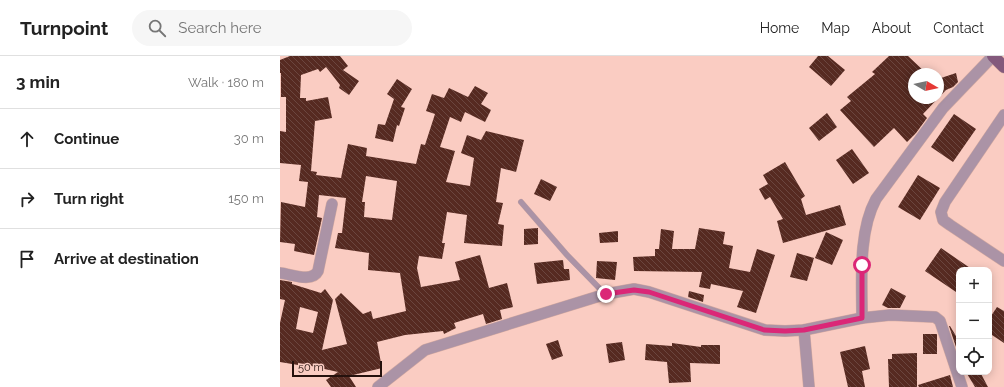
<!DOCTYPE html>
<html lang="en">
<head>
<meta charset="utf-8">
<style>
	body { margin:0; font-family:Raleway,sans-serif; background:#f6f6f6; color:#222 }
	.controls { position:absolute; right:12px; bottom:12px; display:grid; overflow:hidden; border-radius:8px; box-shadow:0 2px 10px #0003 }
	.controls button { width:36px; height:36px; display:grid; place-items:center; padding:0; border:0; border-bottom:1px solid #e0e0e0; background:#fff; color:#222; font:20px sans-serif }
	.compass { position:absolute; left:628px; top:12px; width:36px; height:36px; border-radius:50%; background:#fff; box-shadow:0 2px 10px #0003; rotate:99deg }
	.scale { position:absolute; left:12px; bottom:10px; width:90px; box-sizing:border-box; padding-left:4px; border:2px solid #25110d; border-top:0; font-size:11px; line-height:14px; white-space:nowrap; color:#25110d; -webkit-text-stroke:3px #faccc2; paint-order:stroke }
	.stop { position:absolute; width:12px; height:12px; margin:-9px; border:3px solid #db2777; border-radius:50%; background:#fff }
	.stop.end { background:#db2777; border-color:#fff; box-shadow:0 1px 4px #0008 }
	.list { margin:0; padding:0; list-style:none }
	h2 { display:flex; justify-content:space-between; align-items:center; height:52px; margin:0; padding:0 16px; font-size:17px }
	h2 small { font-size:13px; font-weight:400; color:#767676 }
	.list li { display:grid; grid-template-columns:26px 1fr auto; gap:12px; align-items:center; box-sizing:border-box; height:60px; padding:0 16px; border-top:1px solid #e0e0e0 }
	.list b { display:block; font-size:15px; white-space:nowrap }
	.list em { font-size:13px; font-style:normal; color:#767676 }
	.icon { flex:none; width:22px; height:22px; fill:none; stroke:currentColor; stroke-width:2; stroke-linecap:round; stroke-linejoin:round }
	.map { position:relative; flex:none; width:724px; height:331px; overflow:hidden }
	header { display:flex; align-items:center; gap:24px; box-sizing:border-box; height:56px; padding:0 20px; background:#fff; border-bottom:1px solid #e0e0e0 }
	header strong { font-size:19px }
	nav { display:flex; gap:22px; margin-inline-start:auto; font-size:14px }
	.search { width:280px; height:36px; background:#f6f6f6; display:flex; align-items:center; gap:10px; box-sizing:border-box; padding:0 14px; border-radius:22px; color:#767676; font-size:15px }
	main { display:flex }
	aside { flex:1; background:#fff }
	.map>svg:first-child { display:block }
	.building { fill:url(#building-back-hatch); fill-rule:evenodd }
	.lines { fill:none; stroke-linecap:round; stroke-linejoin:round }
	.lane-casing { stroke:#d4aaa1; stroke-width:6 }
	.street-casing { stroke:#d4aaa1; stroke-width:12 }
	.primary-casing { stroke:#d4aaa1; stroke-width:13 }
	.lane { stroke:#ab93a6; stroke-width:5.5 }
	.street { stroke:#ab93a6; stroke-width:11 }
	.primary { stroke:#83597c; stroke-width:12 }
	.route { stroke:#db2777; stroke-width:5 }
</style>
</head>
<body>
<header>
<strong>Turnpoint</strong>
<div class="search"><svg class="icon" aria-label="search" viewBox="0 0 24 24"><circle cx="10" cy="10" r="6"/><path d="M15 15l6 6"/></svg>Search here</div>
<nav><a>Home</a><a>Map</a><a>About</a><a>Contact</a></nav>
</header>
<main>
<aside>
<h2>3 min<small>Walk · 180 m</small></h2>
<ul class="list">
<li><svg class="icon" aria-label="ahead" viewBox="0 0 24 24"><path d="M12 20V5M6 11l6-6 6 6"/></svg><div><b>Continue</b></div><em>30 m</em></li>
<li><svg class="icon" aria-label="right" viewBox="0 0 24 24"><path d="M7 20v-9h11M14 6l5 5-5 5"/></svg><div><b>Turn right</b></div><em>150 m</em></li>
<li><svg class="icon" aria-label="arrive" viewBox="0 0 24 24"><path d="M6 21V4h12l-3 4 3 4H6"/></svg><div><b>Arrive at destination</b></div></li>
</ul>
</aside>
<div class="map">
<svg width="724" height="331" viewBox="0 0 724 331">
	<defs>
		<pattern id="building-back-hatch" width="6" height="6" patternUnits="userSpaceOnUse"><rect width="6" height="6" fill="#562a21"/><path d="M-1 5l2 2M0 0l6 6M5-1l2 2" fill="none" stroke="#6b463f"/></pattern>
	</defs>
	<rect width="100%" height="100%" fill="#faccc2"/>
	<g class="building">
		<path d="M10,0H60L68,10L63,14L79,25L69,39L59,32L60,29L46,11L40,16L38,13L21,19L20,42H26V45L48,41L52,62L35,65L31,115L37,116L36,119L61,122L68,88L87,92L86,100L136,108L141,88L145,89L155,58L146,55L152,38L164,42L169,32L188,41L195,30L208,37L201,48L211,54L205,66L185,56L181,66L170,61L160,91L175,95L166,126L190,130L194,102L181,97L187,79L201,84L206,75L244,84L236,116L221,112L216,146L223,147L218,168L224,169L222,190L184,187L187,159L167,156L162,187H165L162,203L139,200L137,212L141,231L180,224L175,206L200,199L209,232L227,227L233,251L220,254L222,263L206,268L203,258L174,267L176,272L164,278L163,275L125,279L97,286L102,312L69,320L76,331H51L46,324L58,316L18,307V309L0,306V267L5,244L0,243V224L12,226V228L41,237L45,233L53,244L42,294L67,288L55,243L61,237L83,258L91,255L93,263L126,255L120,217L88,214L89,197L55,192L58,177H62L66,142L39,139L37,161L42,162L34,199L14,195L15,188L0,186L1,146L25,151L28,126L19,125L21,109L0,107V75L6,76V41H1V17H0V4ZM86,120L117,125L112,164L84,161L85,146H82ZM20,251L38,256L33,277L16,273Z"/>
		<path d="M538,0H548L565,14L551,30L529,11Z"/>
		<path d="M609,0H628L647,18H634V42H658V23L676,17L678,26L673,31L666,34L643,58L647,62L636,77L627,86L614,72L594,91L560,54L571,45L567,41L595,18L592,16Z"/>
		<path d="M117,23L132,33L121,51L125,52L119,70L117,69L113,86L95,82L98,68L105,69L114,43L107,38Z"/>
		<path d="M547,57L557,71L539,85L529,72Z"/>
		<path d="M674,58L696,73L673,106L651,91Z"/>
		<path d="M572,93L589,117L573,128L556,104Z"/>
		<path d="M505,106L525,140L521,143L526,159L560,149L566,169L503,187L497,165L503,163L490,141L485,144L479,133L488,128L483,119Z"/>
		<path d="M638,119L660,132L640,164L618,151Z"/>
		<path d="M261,123L277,131L270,145L254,138Z"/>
		<path d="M258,172V188L244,189V173Z"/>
		<path d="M419,172L445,176L443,188L453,190L449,212L470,216L477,193L495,199L476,257L457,251L463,235L431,228L430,233L419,231L422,216L354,215L353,201L375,200V193H379L381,173L394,175L392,193H415Z"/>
		<path d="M338,175V186L320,187L319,177Z"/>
		<path d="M546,176L563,184L552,209L535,202Z"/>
		<path d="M661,192L693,214H679V238L645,215Z"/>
		<path d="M517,197L534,202L527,225L510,221Z"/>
		<path d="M283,204L284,213H289L290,224L257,228L254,207Z"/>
		<path d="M317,205L337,206L335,224L316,222Z"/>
		<path d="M611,232L626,240L620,252H608L602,249Z"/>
		<path d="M409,235L424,239L423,246L408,241Z"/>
		<path d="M717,251L724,255V287L709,277V263Z"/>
		<path d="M669,270H670L679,285V300Z"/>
		<rect x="643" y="278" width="14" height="20"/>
		<path d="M278,284L283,300L272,304L266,288Z"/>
		<path d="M342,286L345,304L329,307L326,288Z"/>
		<path d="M392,287L421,291V289H440V308L410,307L411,326L389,327L387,306L365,304L366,288L392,290Z"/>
		<path d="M585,290L590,313L582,315L585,331H568L560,296Z"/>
		<path d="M637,297V331H609L608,303H612V298Z"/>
		<path d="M686,316H700L708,331H695Z"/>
		<path d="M670,319L673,331H639L638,329Z"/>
	</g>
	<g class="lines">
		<defs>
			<path id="lane" d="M241,146L287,199L325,238"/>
			<g id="street">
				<path d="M724,59L665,146L661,156L663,164L670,169L724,205"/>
				<path d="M0,217C11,218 32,227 38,215L52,148"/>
				<path d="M582,262C582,225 578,176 596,143L663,52L713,0"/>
				<path d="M524,274L529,331"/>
				<path d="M98,331L145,294L326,238L354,233L369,236L485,274L505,275L524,274L582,262L610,259L655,261L660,265L682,331"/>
			</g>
			<path id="primary" d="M713,0L724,11"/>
		</defs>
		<use href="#lane" class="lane-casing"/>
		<use href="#street" class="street-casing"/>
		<use href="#primary" class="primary-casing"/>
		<use href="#lane" class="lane"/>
		<use href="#street" class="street"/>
		<use href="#primary" class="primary"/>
	</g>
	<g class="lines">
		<path class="route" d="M326,238L354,234L369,236L484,274L505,275L524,274L582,262V209"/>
	</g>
</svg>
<div class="controls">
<button>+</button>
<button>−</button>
<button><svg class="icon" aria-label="locate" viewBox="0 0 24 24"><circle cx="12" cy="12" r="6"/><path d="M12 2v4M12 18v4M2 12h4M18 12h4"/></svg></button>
</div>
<svg class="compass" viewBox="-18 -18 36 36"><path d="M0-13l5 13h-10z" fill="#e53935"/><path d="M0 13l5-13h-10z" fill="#767676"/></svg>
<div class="scale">50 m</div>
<div class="stop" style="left:582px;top:209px"></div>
<div class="stop end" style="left:326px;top:238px"></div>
</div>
</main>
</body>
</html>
